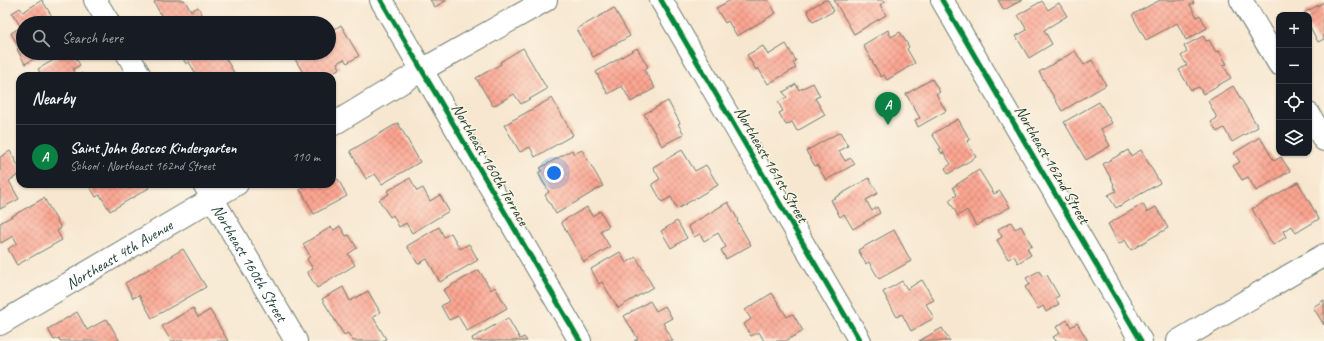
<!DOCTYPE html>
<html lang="en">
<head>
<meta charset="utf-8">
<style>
	body { margin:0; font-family:Caveat,sans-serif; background:#242831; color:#f1f3f6 }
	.controls { position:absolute; right:12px; top:12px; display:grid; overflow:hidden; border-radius:8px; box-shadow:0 1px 3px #0004 }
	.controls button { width:36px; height:36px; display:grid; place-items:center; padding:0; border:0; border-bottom:1px solid #363941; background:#171b24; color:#f1f3f6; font:20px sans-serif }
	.you { position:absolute; left:554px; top:173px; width:14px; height:14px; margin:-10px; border:3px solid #fff; border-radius:50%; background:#1a73e8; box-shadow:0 0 0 6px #1a73e833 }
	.badge { display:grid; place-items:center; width:26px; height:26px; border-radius:50%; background:#0b8043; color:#fff; font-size:13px; font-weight:700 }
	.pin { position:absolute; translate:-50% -33px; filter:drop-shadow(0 1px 2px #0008) }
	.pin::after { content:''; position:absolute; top:21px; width:14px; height:12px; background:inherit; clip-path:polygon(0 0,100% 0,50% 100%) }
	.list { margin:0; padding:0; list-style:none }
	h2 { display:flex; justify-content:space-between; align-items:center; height:52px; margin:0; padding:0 16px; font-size:17px }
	h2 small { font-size:13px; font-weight:400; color:#9ea1a6 }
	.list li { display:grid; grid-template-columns:26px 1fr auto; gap:12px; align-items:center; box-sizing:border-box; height:64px; padding:0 16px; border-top:1px solid #363941 }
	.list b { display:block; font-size:15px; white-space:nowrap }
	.list p { margin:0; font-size:13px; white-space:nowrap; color:#9ea1a6 }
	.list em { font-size:13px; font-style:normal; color:#9ea1a6 }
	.icon { flex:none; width:22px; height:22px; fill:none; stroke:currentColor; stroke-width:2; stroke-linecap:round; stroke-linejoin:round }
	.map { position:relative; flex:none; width:1324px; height:341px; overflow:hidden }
	.search { position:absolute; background:#171b24; box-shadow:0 1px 3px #0004; left:16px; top:16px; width:320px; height:44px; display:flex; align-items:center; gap:10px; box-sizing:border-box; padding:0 14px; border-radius:22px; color:#9ea1a6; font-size:15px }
	.panel { position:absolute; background:#171b24; box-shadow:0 1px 3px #0004; left:16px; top:72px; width:320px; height:116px; border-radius:12px }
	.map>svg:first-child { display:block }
	.building { fill:url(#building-cross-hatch) }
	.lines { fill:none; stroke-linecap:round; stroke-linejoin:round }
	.street-casing { stroke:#6b786b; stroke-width:24 }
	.street { stroke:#fff; stroke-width:22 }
	.cycleway-casing { stroke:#fcf5e5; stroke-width:8 }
	.cycleway { stroke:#00873e; stroke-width:5 }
	.labels { text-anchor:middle; stroke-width:3; stroke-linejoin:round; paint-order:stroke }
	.street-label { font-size:16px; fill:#1f3d34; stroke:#fcf5e5 }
</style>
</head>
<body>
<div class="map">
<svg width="1324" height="341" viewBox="0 0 1324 341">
	<defs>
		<pattern id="building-cross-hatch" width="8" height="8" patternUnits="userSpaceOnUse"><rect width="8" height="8" fill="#fca592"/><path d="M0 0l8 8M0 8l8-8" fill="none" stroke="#cb8878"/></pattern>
	</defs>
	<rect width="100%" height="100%" fill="#fcf5e5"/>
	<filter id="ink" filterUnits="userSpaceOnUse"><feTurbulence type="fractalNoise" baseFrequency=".025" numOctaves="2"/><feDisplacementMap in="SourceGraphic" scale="8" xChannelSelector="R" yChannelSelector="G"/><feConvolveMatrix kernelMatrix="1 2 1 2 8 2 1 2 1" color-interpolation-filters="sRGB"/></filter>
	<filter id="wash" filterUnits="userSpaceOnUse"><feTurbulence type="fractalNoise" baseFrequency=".012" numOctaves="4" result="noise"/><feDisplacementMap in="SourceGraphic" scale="16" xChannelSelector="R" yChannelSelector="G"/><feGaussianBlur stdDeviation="0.9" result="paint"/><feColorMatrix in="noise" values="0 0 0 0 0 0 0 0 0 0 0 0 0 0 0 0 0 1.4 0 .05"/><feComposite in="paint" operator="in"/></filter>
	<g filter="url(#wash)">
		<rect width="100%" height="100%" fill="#f7e7d0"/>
		<g id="blocks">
			<g class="building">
				<path d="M42,0L56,23H23V53H44L25,64L17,49L19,48L11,33L21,27L12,13L20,8L23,12Z"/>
				<path d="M158,0H184L191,11L198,7L207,23H172L168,16L163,19L154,2Z"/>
				<path d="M430,0H447L435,7Z"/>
				<path d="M731,0H768L776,13L737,36L728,21L725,23L716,8Z"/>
				<path d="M825,0H828L834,11L813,22L807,10Z"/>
				<path d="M834,0H884L885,2L880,5L886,15L854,34Z"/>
				<path d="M998,0H1022L1004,10Z"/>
				<path d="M1160,0H1192L1194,3L1190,5L1197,17L1200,15L1207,28L1186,40L1177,23L1146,40L1132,15Z"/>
				<path d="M1042,1L1048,10L1059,3L1067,16L1044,30L1052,44L1029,58L1016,36L1027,30L1018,15Z"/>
				<path d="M1324,2V39L1318,42L1309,25V15H1304V13Z"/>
				<path d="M614,8L630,36L593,57L577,29Z"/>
				<path d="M331,25L333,30L341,25L359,56L347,63L344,59L337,63L340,68L327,76L325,74L322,76H305L292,54L294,53H329V26Z"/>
				<path d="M888,30L891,37L900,32L909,47L907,49L915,63L887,80L884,75L881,77L863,45Z"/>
				<path d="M1203,36L1206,41L1209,40L1216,52L1219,51L1227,64L1223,65L1231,78L1203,94L1199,87L1191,90L1179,70L1187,65L1181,56L1187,52L1184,46Z"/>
				<path d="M786,44L796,61L793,63L796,68L768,84L758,68L756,70L747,55L763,46L768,55Z"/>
				<path d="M523,48L547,89L521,104L514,94L493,106L476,78L501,64L500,62Z"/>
				<path d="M637,48L648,67L644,70L655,88L631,102L622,86L608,94L596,72Z"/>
				<path d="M1075,51L1084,65L1092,60L1106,85L1062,111L1039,72Z"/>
				<path d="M66,53H73L80,65L73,69L77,76L82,73L83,76H42L38,69Z"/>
				<path d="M180,53H236L226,59L236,76H200L199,74L197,76L189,62L186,64Z"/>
				<path d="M932,79L940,92L936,94L946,111L918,127L915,120L920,118L906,94Z"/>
				<path d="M813,83L820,96L815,98L825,115L797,131L792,122L786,125L779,113L783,111L778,102L787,97L783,92L790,88L796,84L799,90Z"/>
				<path d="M1233,86L1258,127L1232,142L1224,128L1217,132L1211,122L1217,118L1208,101Z"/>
				<path d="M552,98L573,135L535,157L530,147L520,152L504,125Z"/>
				<path d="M668,101L680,123L678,124L684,134L662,146L644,114Z"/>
				<path d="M1099,102L1112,123L1101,129L1110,146L1086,160L1064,122Z"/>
				<path d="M958,119L970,140L967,141L976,157L948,174L945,168L951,164L943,152L942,154L939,149L941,148L932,134Z"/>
				<path d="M398,123L420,162L382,184L375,174L366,179L350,151Z"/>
				<path d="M840,132L848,146L839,151L845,161L851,158L855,164L826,180L817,165L815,166L806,151Z"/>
				<path d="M1260,137L1274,161L1281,157L1290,171L1256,191L1248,177L1242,180L1233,166L1240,162L1234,153Z"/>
				<path d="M572,150L574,154L582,150L603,186L556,214L545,195L549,192L538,173L542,170L540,168Z"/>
				<path d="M682,150L695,171L706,165L718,185L677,209L671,197L662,202L652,184L660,179L653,167Z"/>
				<path d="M1128,150L1131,156L1141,150L1160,183L1116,208L1108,195L1116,191L1113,185L1114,184L1103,164Z"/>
				<path d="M10,151L20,169V174L9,181L19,199L0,209V157Z"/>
				<path d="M979,170L994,194L1000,191L1010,207L976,226L967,210L958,216L949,200L957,195L953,187Z"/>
				<path d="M410,178L417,191L423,188L430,201L440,195L449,211L412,233L406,223L399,227L393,215L390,217L379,200L389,194L387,191Z"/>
				<path d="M869,178L878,193L866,200L872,211L877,207L880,213L853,229L844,214L840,217L831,200Z"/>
				<path d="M338,179L347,196L314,214L300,189L309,184H332V182Z"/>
				<path d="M1298,182L1319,219L1296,233L1292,226L1283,231L1286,237L1273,245L1252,209Z"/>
				<path d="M88,184H147L149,188L110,211L100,195L96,197Z"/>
				<path d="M44,198L61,228L57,231L62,240L17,265L8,249L17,243L13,236L1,243L0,241V223Z"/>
				<path d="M728,202L738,220L737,221L751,245L726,259L721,250L726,247L718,233L704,241L700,234L694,237L688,226Z"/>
				<path d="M1143,204L1147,212L1156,207L1168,228L1131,250L1125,240L1119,244L1108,224Z"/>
				<path d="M587,207L592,216L600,211L609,226L600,231L610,247L584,262L561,222Z"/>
				<path d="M677,221L687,238L671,248L661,231Z"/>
				<path d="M1011,222L1015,229L1021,226L1032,246L1027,248L1031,255L1018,263L1014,256L1008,259L997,240L1002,237L998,229Z"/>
				<path d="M340,226L346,236L349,235L357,248L348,254L355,265L317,288L307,272L313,269L307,259L310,256L303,244L331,227L334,230Z"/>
				<path d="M439,227L444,237L451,233L460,249L469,244L478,260L440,282L427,259L418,264L407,246Z"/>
				<path d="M894,230L911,261L879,279L869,262L866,264L858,250Z"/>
				<path d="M183,249L206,287L152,318L139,295L133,298L125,283Z"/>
				<path d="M620,252L626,263L636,257L653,287L618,308L602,282L599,284L591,269Z"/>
				<path d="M479,270L491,290L495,287L507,308L467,331L458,316L449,320L441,306L450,301L443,290Z"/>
				<path d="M1039,271L1043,277L1047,275L1059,296L1055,298L1059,304L1046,312L1043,306L1038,309L1025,287L1030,284L1026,278Z"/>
				<path d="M922,280L934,300L926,304L934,318L911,331L902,314L897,317L883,292L902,281L907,289Z"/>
				<path d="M343,287L350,301L368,291L380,312L373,317L386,339L382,341H353L348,333L344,335L322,299Z"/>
				<path d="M772,293L787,317L793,314L803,331L786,341H764L759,332L751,336L744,324L751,319L745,310Z"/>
				<path d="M1324,300V325L1313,307Z"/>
				<path d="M650,301L656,311L665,306L672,318L663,323L673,341H634L638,339L624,316Z"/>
				<path d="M193,308L198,317L210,310L228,341H171L162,326Z"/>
				<path d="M77,312L87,330L107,319L119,340L116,341H60L59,338L54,340L48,329Z"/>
				<path d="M508,318L520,339L524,337L527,341H473L472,338Z"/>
				<path d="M1067,320L1071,327L1077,323L1088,341H1056L1053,337L1060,333L1056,327Z"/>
				<path d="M942,328L950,341H919Z"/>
			</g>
		</g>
	</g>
	<g filter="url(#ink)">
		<use href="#blocks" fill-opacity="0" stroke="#6b786b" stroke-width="1"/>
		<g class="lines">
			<defs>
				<g id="street">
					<path d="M95,0L109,23"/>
					<path d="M381,0L580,341"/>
					<path d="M661,0L860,341"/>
					<path d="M942,0L1141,341"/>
					<path d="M1241,0L1279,64"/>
					<path d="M127,53L140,76"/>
					<path d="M1309,114L1324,140"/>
					<path d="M332,125L422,70L546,0"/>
					<path id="s1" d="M204,184L296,341"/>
					<path id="s2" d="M0,324L237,184"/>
					<path d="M1178,341L1324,255"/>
				</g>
			</defs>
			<use href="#street" class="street-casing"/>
			<use href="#street" class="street"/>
			<defs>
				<g id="cycleway">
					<path d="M381,0L580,341"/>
					<path d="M661,0L860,341"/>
					<path d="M942,0L1141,341"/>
				</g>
			</defs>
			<use href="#cycleway" class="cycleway-casing"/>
			<use href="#cycleway" class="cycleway"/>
		</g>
	</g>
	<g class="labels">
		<g class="street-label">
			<text transform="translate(491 164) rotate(60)" y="6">Northeast 160th Terrace</text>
			<text transform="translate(772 164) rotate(60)" y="6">Northeast 161st Street</text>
			<text transform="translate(1053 164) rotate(60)" y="6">Northeast 162nd Street</text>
			<text dy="6" stroke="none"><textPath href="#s2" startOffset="138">Northeast 4th Avenue</textPath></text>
			<text dy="6" stroke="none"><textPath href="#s1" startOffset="91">Northeast 160th Street</textPath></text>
		</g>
	</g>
</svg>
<div class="controls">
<button>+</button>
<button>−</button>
<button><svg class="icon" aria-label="locate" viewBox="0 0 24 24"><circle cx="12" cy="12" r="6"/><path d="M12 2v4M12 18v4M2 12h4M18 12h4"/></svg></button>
<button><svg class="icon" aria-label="layers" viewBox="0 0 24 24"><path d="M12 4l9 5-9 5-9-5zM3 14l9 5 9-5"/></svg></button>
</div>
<div class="you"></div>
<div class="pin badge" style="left:888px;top:125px">A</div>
<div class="search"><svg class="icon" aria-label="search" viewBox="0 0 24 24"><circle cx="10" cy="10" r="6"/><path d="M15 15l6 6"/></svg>Search here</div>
<section class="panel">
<h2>Nearby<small></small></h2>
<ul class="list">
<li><span class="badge">A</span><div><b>Saint John Boscos Kindergarten</b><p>School · Northeast 162nd Street</p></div><em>110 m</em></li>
</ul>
</section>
</div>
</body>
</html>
